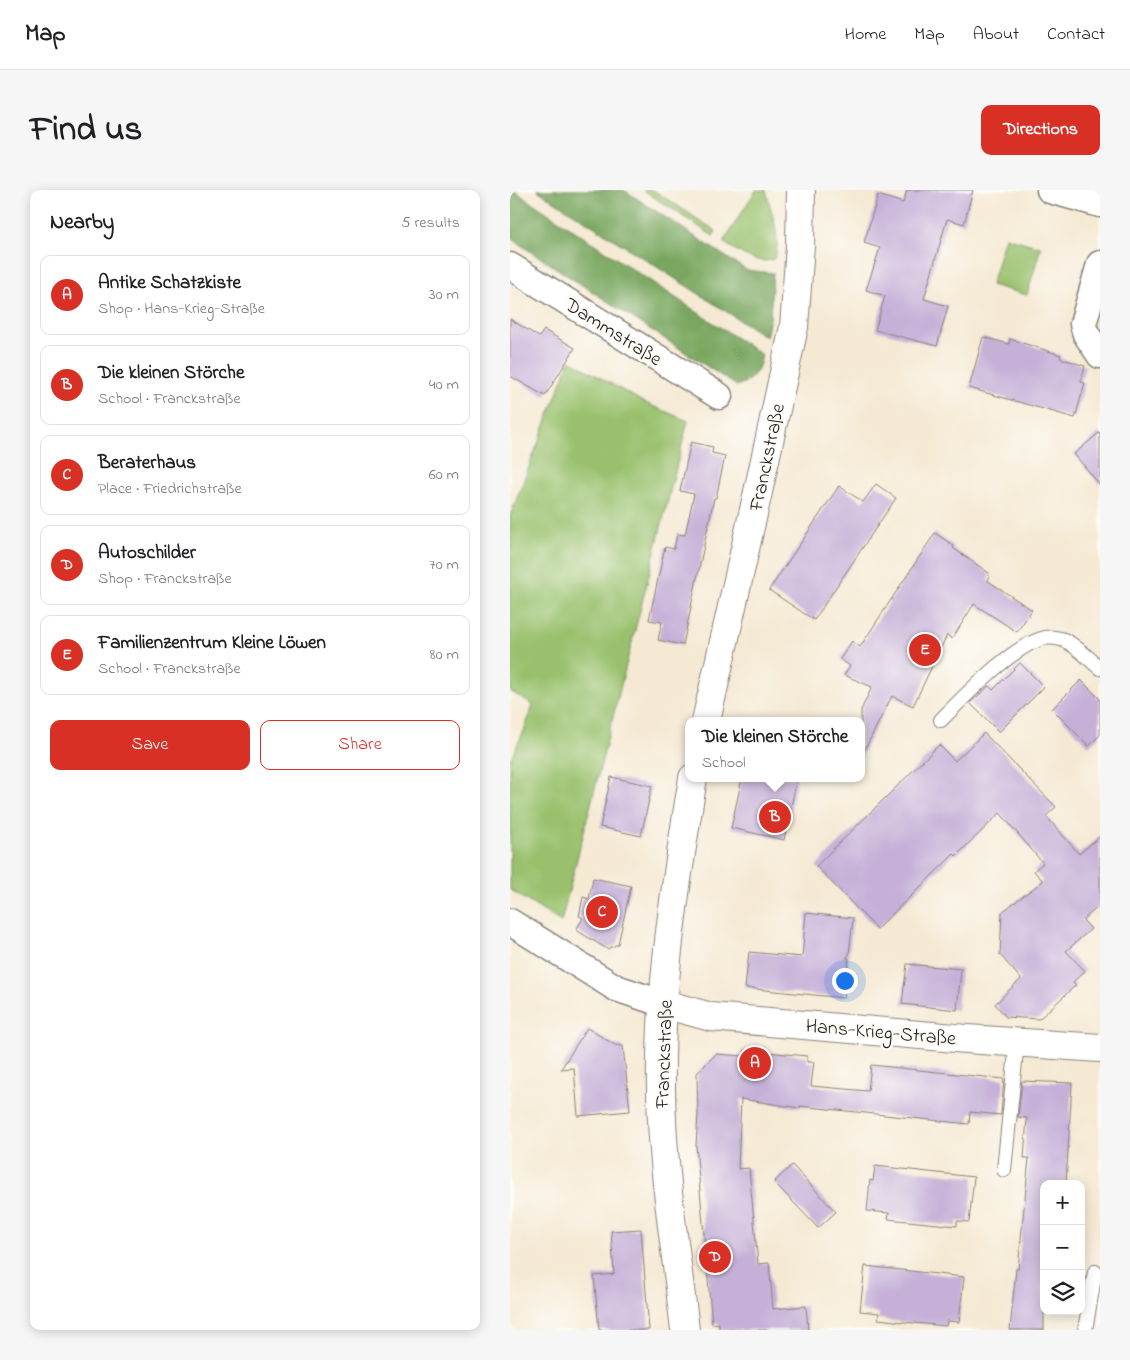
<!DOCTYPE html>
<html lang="en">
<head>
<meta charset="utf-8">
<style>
	body { margin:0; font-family:"Indie Flower",sans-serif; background:#f6f6f6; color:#202124 }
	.controls { position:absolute; right:15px; bottom:15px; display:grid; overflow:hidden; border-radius:10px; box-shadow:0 2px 12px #0003 }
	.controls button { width:45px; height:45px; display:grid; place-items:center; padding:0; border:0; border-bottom:1px solid #e0e0e0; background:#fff; color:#202124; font:25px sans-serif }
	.you { position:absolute; left:334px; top:790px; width:18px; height:18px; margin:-12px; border:4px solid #fff; border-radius:50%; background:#1a73e8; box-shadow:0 0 0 8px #1a73e833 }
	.badge { display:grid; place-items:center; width:32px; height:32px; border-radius:50%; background:#d93025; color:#fff; font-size:16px; font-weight:700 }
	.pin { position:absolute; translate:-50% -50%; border:2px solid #fff; box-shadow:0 1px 5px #0006 }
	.popup { position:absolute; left:175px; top:527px; width:180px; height:65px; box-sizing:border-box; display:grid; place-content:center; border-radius:10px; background:#fff; filter:drop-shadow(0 1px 4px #0005); font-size:16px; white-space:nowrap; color:#757577 }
	.popup b { font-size:19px; color:#202124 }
	.popup::after { content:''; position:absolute; left:50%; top:100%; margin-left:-10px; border:10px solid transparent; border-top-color:#fff }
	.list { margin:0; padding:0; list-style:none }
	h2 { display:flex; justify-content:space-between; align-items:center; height:65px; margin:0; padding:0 20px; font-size:21px }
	h2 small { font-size:16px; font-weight:400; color:#757577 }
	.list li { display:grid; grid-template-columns:32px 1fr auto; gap:15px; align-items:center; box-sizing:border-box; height:80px; margin:0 10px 10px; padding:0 10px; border:1px solid #e0e0e0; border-radius:10px }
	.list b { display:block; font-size:19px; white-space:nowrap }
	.list p { margin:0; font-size:16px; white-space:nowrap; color:#757577 }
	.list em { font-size:16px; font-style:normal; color:#757577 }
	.actions { display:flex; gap:10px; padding:15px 20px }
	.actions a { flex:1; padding:11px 0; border:1px solid #d93025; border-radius:10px; text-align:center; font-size:18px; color:#d93025 }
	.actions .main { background:#d93025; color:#fff }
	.icon { flex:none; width:28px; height:28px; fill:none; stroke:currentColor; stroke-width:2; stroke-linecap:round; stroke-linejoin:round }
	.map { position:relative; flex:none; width:590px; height:1140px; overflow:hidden; border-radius:10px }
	header { display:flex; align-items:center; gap:30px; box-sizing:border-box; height:70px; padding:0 25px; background:#fff; border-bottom:1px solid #e0e0e0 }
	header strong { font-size:24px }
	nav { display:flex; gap:28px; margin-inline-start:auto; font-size:18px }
	.intro { display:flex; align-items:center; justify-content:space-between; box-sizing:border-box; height:120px; padding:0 30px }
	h1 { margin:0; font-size:35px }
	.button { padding:12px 22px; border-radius:10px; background:#d93025; color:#fff; font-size:18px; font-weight:700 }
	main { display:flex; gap:30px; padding:0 30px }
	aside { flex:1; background:#fff; border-radius:10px; box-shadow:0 2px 12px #0003 }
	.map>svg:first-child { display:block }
	.green { fill:#99c16d; stroke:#5a6e44 }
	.forest { fill:#7aa760; stroke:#4b623e }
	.building { fill:#c6b0d8 }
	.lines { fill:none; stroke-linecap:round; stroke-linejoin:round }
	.lane-casing { stroke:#888278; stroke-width:16 }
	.street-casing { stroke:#888278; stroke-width:29 }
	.secondary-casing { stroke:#888278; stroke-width:30 }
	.lane { stroke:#fff; stroke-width:14 }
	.street { stroke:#fff; stroke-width:26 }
	.secondary { stroke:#fff; stroke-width:28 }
	.labels { text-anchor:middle; stroke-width:5; stroke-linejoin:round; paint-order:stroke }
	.street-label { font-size:20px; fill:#1c1c1c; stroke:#fdfcf7 }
</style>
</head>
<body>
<header>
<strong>Map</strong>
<nav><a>Home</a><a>Map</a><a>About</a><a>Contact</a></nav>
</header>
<div class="intro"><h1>Find us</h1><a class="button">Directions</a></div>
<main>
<aside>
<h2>Nearby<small>5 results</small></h2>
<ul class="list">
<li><span class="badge">A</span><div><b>Antike Schatzkiste</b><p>Shop · Hans-Krieg-Straße</p></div><em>30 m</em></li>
<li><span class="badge">B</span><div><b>Die kleinen Störche</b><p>School · Franckstraße</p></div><em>40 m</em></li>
<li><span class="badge">C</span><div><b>Beraterhaus</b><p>Place · Friedrichstraße</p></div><em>60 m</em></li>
<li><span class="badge">D</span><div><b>Autoschilder</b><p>Shop · Franckstraße</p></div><em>70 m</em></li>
<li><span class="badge">E</span><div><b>Familienzentrum Kleine Löwen</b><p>School · Franckstraße</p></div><em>80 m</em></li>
</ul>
<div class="actions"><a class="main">Save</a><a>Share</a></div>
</aside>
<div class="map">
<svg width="590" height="1140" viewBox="0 0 590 1140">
	<rect width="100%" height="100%" fill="#fdfcf7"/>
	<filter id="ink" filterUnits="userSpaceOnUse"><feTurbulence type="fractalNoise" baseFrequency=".02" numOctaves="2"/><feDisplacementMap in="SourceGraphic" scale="10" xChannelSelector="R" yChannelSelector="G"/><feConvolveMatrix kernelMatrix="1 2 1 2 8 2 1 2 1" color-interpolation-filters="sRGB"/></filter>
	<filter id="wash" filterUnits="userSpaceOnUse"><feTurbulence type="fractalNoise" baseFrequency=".0096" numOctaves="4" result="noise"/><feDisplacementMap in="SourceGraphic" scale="20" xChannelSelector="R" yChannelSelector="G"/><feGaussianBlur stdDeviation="1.12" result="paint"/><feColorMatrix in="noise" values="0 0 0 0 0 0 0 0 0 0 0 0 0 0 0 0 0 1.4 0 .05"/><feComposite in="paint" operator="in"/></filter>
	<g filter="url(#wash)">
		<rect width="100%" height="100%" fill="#f5e9d3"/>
		<g class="green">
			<path d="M133,0H143L206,41L203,46Z"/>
			<path d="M246,0H256C260,19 273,51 264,69C247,76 227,61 213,52Z"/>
			<path d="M495,47L531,57L517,105L481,95Z"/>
			<path d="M60,170L133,212L178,231L51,732L0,700V570L14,541L23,515L0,501V326Z"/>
		</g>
		<g class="forest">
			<path d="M0,0H3L252,165C249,181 243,190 227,196L0,48Z"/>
			<path d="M27,0H114L236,80L263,83L260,128L256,147Z"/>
		</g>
		<g id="blocks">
			<g class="building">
				<path d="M397,0H463L454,34L437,29L414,109L438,116L427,156L365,140L375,106L356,100L370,58L354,53L368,5L393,13Z"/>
				<path d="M0,129L29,147L34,140L65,158L35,206L0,186Z"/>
				<path d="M473,147L499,154L500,149L551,165L550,168L575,176L571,192L575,193L565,228L459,198Z"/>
				<path d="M590,242V295L564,264Z"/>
				<path d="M181,252L203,257L202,263L215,266L206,308H204L173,455L148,450L152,432L139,430L155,357L164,359L167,344L175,345L184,304L170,301Z"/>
				<path d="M366,294L386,308L304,430L259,400L329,296L353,312Z"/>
				<path d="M425,343L444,356L443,358L479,383L478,391L522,420L507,442L464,414L442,449L437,445L403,516L382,506L351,567V520L362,497L334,485L340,476L330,469L342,451L350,457Z"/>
				<path d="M510,473L534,497L489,542L460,513L479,496L483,500Z"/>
				<path d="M571,490L590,509V545L579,556L542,519Z"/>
				<path d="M474,543L546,617L536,626L569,664L590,646V715L573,730L581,739L556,761L575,781L563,792L566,795L529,829L496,827L485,814L511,789L490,765L492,722L533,691L524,681L533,673L490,623L446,666L444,664L367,739L306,676L429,555L445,571Z"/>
				<path d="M101,587L142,596L131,646L90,637Z"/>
				<path d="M232,588H287L274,650L221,638Z"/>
				<path d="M83,688L121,696L108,754L97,759L66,740L73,728L69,726L73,707L79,709Z"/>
				<path d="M296,723L343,728L339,765L336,768H339L334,808L235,798L239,762L292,767Z"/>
				<path d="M397,774L451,779L447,820L392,814Z"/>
				<path d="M77,838L105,855L113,856L120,921L68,926L64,878L51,879Z"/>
				<path d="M235,860L297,866V872H304L301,896L358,901L361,875L494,889L491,925L460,922L459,934L290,916V918L231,909L228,979L239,978L248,1074L259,1073L263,1119L296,1116L298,1140H209V1133L202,1134L186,956L188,924L187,883L206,864L233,866Z"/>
				<path d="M512,891L562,893L556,994H534V1140H500L506,1079H508L519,968H514L517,928L508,927Z"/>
				<path d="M282,975L326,1022L308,1038L264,992Z"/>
				<path d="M365,976L464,987L459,1032L447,1031V1036L378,1029L379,1023L357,1021L360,990L363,991Z"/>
				<path d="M131,1039L139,1140H89L84,1086L104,1084L101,1041Z"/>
				<path d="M355,1076L454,1087L449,1132L437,1131L436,1136L393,1132L368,1129L369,1123L350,1121Z"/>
			</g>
		</g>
	</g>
	<g filter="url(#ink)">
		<use href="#blocks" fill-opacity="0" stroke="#888278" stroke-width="1"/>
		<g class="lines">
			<defs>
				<g id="lane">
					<path d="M431,530C454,507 504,454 535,448C540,447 549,448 554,450C567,456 579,469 590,478"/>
					<path d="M494,980L507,852"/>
					<path d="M575,1140L585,1082"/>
				</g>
				<g id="street">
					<path d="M540,0L590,14"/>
					<path d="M590,74L573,134L576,144L590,165"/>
					<path d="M0,76L209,206"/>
					<path d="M0,732L106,798L154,814"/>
				</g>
				<g id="secondary">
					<path d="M196,531L248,302L284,137L290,56L291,0"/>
					<path d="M154,814L201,827L457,849L590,858"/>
					<path d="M175,1140C166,1060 152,980 151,900C149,795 166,691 183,588"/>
				</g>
			</defs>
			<use href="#lane" class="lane-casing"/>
			<use href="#street" class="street-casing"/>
			<use href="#secondary" class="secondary-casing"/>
			<use href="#lane" class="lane"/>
			<use href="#street" class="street"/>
			<use href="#secondary" class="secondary"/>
		</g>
	</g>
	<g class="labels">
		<g class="street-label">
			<text transform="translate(104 141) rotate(32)" y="7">Dammstraße</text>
			<text transform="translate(256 267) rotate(-78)" y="7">Franckstraße</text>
			<text transform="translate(371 841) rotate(5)" y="7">Hans-Krieg-Straße</text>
			<text transform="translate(153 864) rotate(-88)" y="7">Franckstraße</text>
		</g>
	</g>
</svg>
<div class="controls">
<button>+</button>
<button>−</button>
<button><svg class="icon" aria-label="layers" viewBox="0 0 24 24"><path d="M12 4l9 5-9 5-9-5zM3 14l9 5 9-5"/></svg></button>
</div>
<div class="you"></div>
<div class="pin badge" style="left:245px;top:873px">A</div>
<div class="pin badge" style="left:265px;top:627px">B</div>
<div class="popup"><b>Die kleinen Störche</b>School</div>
<div class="pin badge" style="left:92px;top:722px">C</div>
<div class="pin badge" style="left:205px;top:1067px">D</div>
<div class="pin badge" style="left:415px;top:460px">E</div>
</div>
</main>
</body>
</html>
